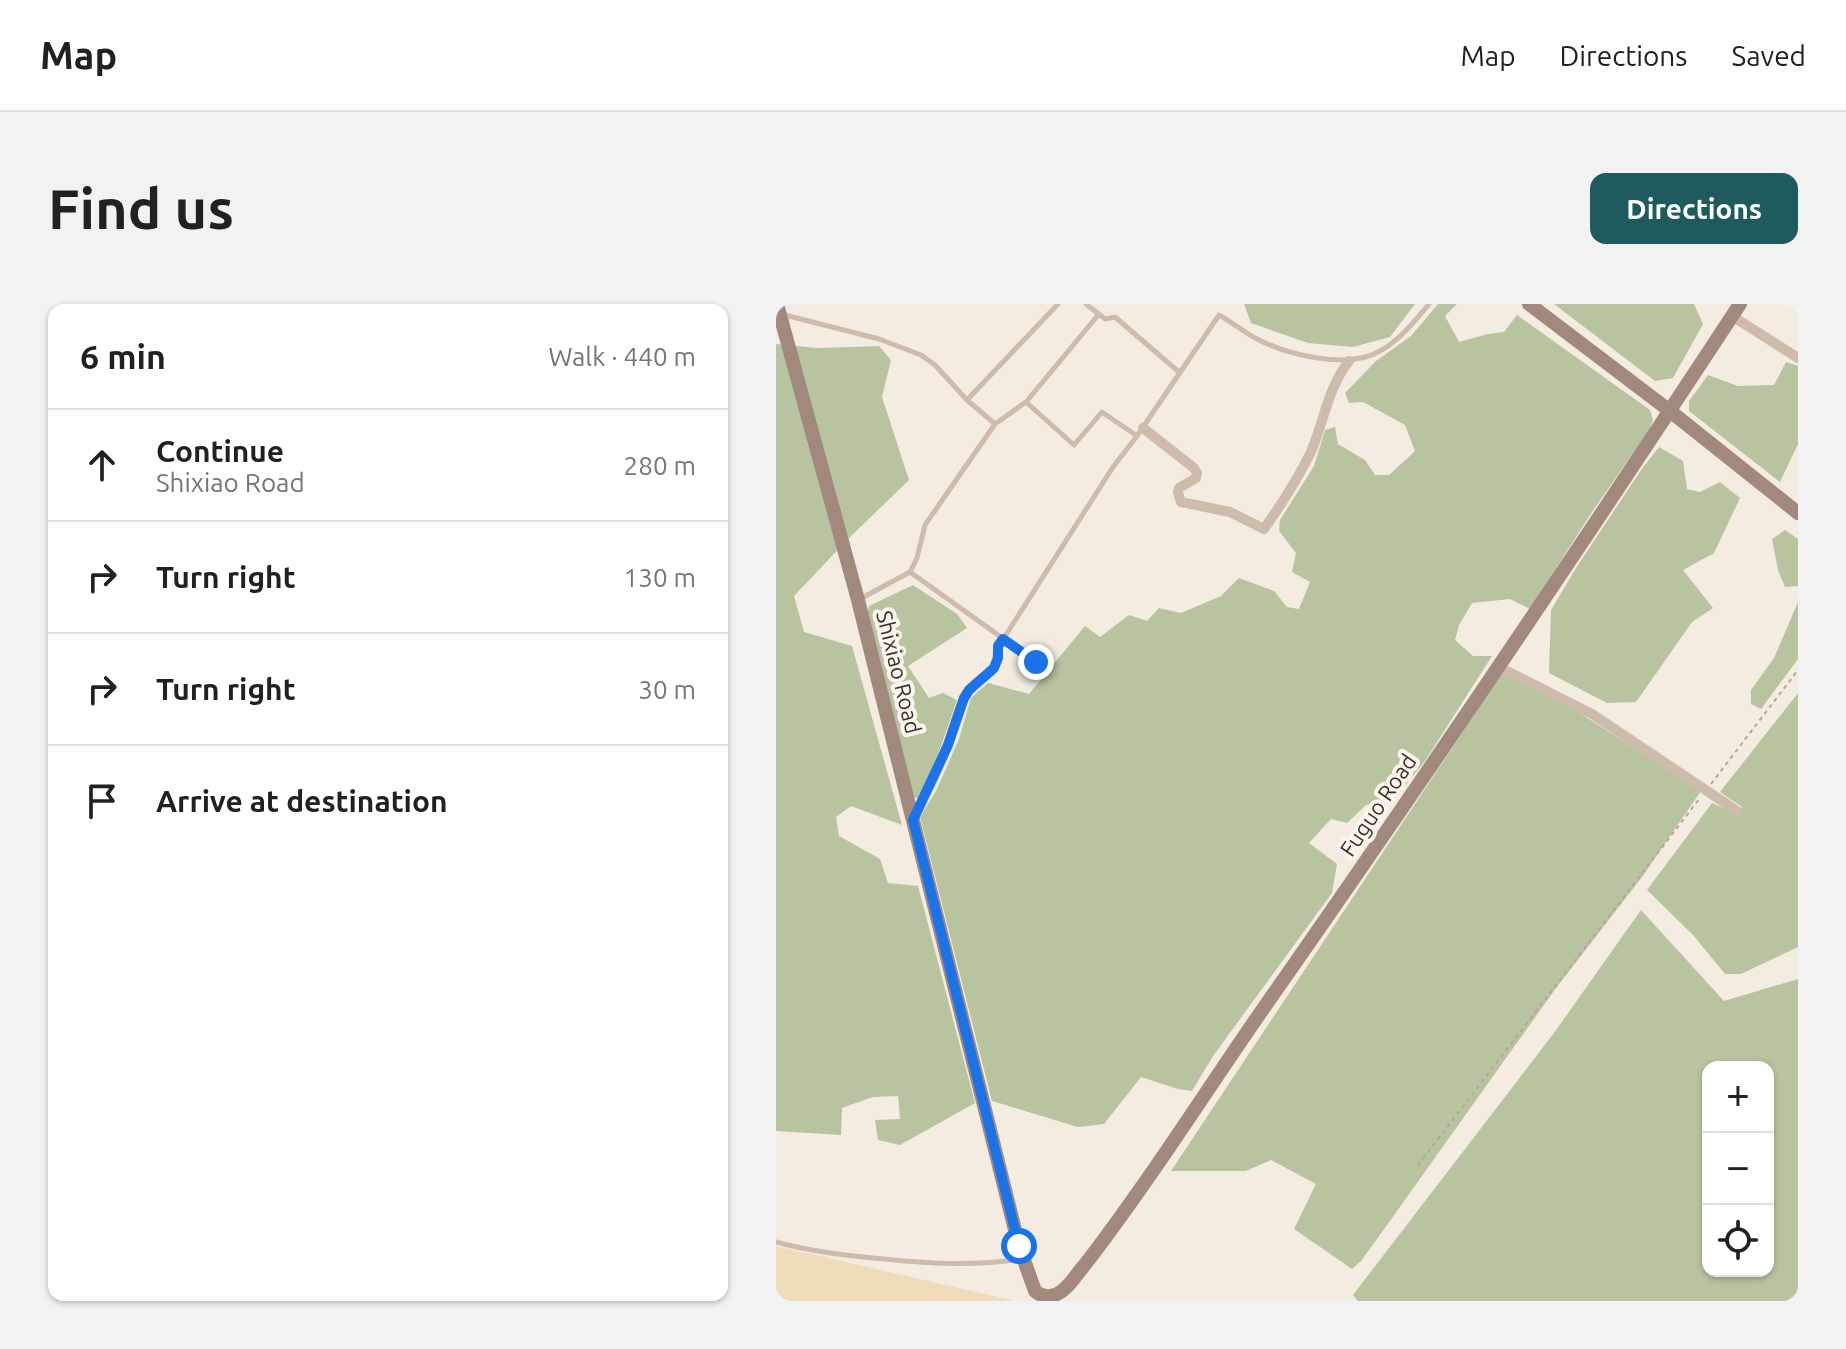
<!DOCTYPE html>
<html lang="en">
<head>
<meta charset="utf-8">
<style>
	body { margin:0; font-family:Ubuntu,sans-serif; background:#f2f2f2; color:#202124 }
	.controls { position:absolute; right:24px; bottom:24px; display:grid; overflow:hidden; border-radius:16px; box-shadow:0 2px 6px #0004 }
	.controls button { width:72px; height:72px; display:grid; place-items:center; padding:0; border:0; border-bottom:2px solid #e0e0e0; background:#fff; color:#202124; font:40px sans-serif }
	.stop { position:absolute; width:24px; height:24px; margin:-18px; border:6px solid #1a73e8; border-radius:50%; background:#fff }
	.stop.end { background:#1a73e8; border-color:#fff; box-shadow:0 2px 8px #0008 }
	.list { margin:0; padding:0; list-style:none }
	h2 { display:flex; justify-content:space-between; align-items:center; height:104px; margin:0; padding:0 32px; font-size:34px }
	h2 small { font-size:26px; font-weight:400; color:#757577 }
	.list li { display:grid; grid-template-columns:52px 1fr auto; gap:24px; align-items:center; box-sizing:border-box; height:112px; padding:0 32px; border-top:2px solid #e0e0e0 }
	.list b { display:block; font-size:30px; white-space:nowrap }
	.list p { margin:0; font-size:26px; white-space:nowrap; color:#757577 }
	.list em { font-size:26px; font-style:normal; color:#757577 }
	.icon { flex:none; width:44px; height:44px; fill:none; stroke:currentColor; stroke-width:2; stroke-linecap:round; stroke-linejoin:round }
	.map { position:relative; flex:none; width:1022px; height:997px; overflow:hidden; border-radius:16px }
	header { display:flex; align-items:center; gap:48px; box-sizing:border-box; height:112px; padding:0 40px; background:#fff; border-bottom:2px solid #e0e0e0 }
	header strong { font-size:38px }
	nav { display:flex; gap:44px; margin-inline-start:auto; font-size:28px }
	.intro { display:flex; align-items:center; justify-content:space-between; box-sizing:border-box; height:192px; padding:0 48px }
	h1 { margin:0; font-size:56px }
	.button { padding:20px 36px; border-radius:16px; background:#1f5a5e; color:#fff; font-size:28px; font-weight:700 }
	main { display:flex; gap:48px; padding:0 48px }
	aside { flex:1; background:#fff; border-radius:16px; box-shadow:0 2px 6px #0004 }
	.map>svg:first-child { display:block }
	.green { fill:#b8c4a0; fill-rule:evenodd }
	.sand { fill:#efdcb8 }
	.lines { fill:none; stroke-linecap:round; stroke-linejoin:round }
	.path { stroke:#b9a596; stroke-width:2; stroke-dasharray:4 4; stroke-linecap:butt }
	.lane { stroke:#cdbbac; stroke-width:5 }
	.street { stroke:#cdbbac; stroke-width:10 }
	.secondary { stroke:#a18a7d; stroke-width:14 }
	.route { stroke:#1a73e8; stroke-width:10 }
	.labels { text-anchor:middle; stroke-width:8; stroke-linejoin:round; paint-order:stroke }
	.street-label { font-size:22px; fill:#3b302b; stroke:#fbf5ee }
</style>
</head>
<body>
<header>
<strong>Map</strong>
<nav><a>Map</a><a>Directions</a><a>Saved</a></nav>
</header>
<div class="intro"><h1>Find us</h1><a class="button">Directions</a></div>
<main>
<aside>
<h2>6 min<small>Walk · 440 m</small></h2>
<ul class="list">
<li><svg class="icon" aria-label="ahead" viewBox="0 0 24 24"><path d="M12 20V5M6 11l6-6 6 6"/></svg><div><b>Continue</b><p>Shixiao Road</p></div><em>280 m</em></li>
<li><svg class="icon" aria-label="right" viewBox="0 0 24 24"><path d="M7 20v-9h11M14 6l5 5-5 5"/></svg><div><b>Turn right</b></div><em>130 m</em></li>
<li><svg class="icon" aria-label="right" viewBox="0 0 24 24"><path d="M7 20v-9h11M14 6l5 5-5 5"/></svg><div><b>Turn right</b></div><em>30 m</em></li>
<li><svg class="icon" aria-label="arrive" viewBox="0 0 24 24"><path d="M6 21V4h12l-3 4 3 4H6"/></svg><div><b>Arrive at destination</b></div></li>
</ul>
</aside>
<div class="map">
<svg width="1022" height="997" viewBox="0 0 1022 997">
	<rect width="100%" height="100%" fill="#f4ebe1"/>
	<g class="green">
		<path d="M468,0H639L614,33L577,43L532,39L475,19Z"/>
		<path d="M662,0H681L669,12L683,38L712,30L728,28L741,11L874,106L877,116L873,126L814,211L754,305L734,295L696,299L683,321L679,336L697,352H716L649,457L619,494L590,501L571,519L555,515L533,539L561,560L556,589L437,752L416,787L402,785L365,773L328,820L302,823L216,797L144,513L160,487L183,435L195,394L212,379L253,390L309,322L324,333L353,311L371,317L383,304L405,309L445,292L463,274L498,287L511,303L523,305L534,278L516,268L520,249L503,227L504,216L538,162L549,126L559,123L562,140L589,156L599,171H613L639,147L629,121L587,98L573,99L569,89L600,57L635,32Z"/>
		<path d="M778,0H918L927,20L897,74L879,77Z"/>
		<path d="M0,40L42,44L103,42L115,56L106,93L133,176L73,234L18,292L28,328L76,342L126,521L75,502L60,513L63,532L104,555L112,579L142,582L199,799L124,841L102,836L99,816L124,815L122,792L97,793L66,804L65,831L0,827Z"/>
		<path d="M1010,58L1022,62V140L1004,178L913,107V97L932,71L962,82L998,81Z"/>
		<path d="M883,143L907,157L911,185L924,188L944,178L964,194L938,249L907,266L937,304L916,318L860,398L831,399L773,369L775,306L800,264L865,166Z"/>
		<path d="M1009,226L1022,235V282L1009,283L1002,266L996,235Z"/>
		<path d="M137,281L181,310L191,324L132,362L153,394L167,389L181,396L165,442L143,495L138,493L91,312L93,302Z"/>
		<path d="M1022,298V355L985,405L975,400V386L998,354Z"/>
		<path d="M726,369L785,397L925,487L866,573L780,684L611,921L585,957L576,965L518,925L540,880L495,856L470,867H395Z"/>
		<path d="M1022,389V643L965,670H949L917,631L871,586L936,499L962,510L966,503L944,488Z"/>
		<path d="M865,606L948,697L1022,675V997H582L577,991L778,729ZM992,763V967H932V763Z"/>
	</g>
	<path class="sand" d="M0,942L239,997H0Z"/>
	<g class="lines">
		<g class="path">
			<path d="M935,480L1022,366"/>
			<path d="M642,861L924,494"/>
		</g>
		<g class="lane">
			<path d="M310,0L329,15L339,13L403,68"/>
			<path d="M5,10L103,35L145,51L159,61L191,96"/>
			<path d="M250,98L323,10"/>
			<path d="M219,120L250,98L298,141L326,108L361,132"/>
			<path d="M134,268L260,358"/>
			<path d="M84,295L134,268L141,254L149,221L219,120L191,96L282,0"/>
			<path d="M228,334L337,163L361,132L443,11C455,18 467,27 479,34C511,51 572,66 604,47C624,36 639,17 653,0"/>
			<path d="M0,938C32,947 64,951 97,954C146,959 196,963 245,955"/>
		</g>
		<g class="street">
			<path d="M956,12L1022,54"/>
			<path d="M367,124L418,164L421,169L420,174L403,184L402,189L405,198L454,208L488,225C505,201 521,176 534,150C548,119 551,85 573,57"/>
			<path d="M723,363L816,410L961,507"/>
			<path d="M137,516C149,492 161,468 171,443C178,426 181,407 190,391C202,369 223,376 222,342L227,335"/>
		</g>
		<g class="secondary">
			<path d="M1,0L82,296L243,942L259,987C266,993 273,994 281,990C292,985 299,972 307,963C330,934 351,904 372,874C416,811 457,747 501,685C659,459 813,230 964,0"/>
			<path d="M753,0L894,107L1022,209"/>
		</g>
	</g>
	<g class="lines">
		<path class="route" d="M243,942L137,516L172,441L188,394L193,386L218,364L222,354V342L227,335L260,358"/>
	</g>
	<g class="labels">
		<g class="street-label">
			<text transform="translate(123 368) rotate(76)" y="8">Shixiao Road</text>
			<text transform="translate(602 501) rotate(-56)" y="8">Fuguo Road</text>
		</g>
	</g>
</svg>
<div class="controls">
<button>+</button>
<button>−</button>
<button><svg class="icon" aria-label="locate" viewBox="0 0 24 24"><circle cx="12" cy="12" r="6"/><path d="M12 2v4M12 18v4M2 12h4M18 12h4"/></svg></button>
</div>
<div class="stop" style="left:243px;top:942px"></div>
<div class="stop end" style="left:260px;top:358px"></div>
</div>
</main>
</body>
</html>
